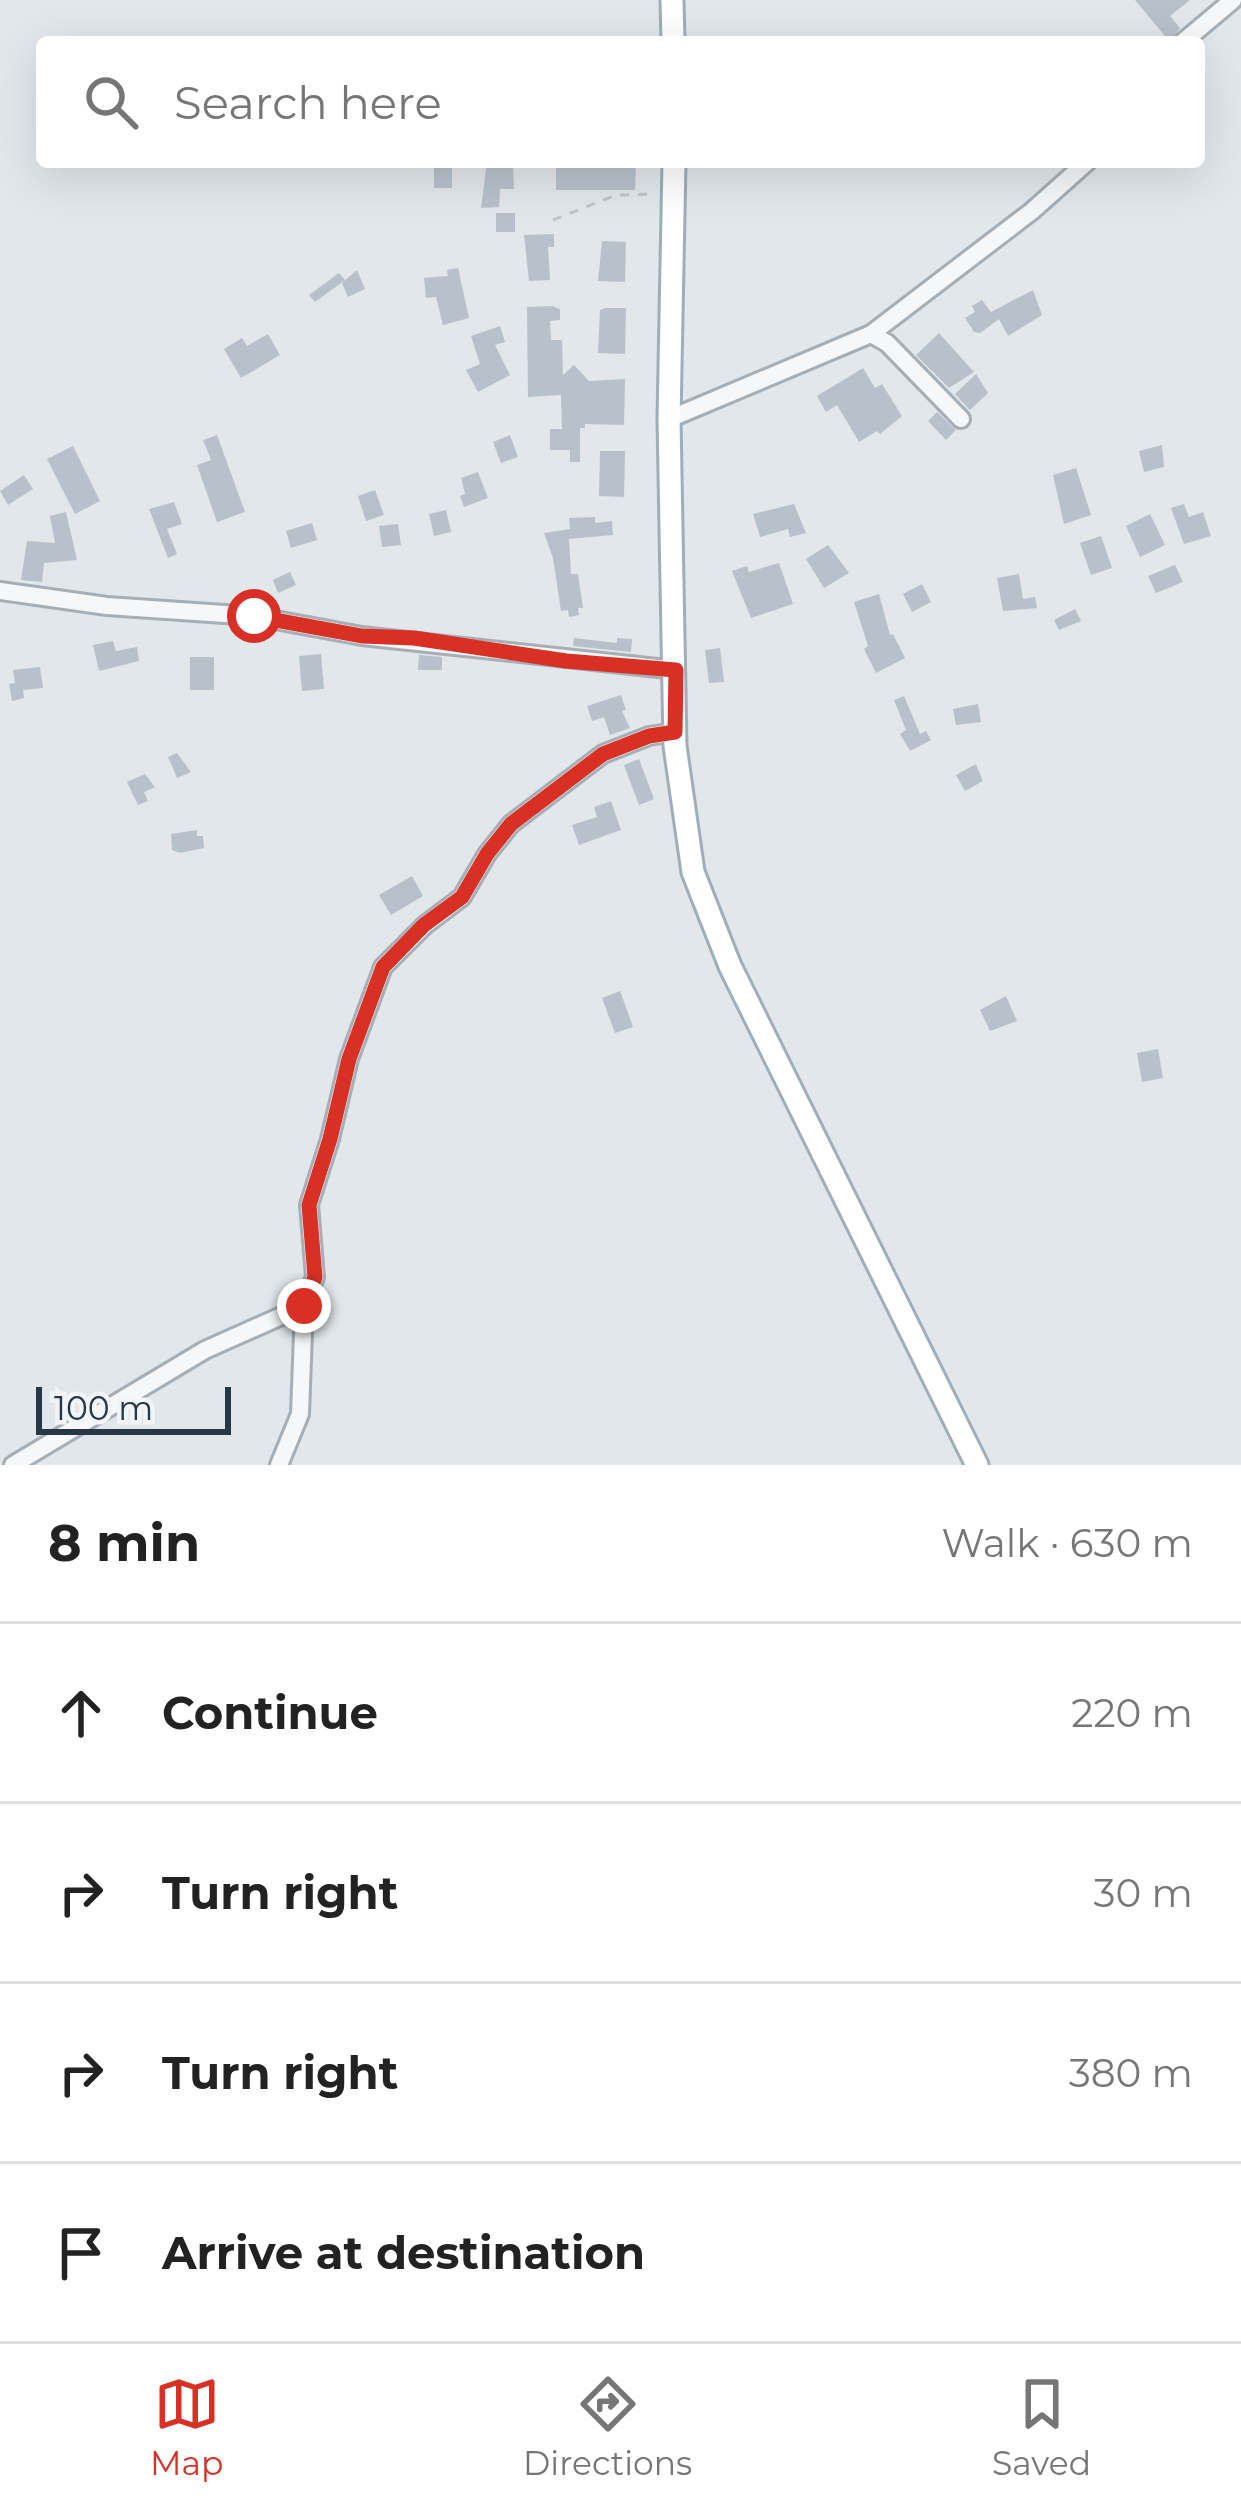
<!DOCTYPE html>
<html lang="en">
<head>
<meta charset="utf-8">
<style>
	body { margin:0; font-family:Montserrat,sans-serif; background:#f2f2f2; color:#222 }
	.scale { position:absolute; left:36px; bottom:30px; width:195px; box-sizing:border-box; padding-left:12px; border:6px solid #283745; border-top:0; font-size:33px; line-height:42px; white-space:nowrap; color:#283745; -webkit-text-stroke:9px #f1f5f8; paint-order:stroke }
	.stop { position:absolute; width:36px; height:36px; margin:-27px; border:9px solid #d93025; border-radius:50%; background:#fff }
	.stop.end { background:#d93025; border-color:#fff; box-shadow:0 3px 12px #0008 }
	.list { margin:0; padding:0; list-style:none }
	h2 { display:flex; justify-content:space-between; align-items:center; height:156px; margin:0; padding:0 48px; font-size:51px }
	h2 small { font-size:39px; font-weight:400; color:#767676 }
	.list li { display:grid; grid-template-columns:78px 1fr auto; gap:36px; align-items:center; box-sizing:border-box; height:180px; padding:0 48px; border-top:3px solid #e0e0e0 }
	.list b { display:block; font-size:45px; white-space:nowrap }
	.list em { font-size:39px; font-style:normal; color:#767676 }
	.icon { flex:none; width:66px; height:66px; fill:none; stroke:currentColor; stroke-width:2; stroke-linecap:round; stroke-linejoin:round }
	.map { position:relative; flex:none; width:1241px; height:1465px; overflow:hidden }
	.search { position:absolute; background:#fff; box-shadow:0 12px 48px #0002; left:36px; right:36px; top:36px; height:132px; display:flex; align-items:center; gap:30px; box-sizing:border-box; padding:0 42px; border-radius:12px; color:#767676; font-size:45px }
	.sheet { height:876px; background:#fff }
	nav { display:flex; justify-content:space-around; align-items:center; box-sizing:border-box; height:168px; border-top:3px solid #e0e0e0; background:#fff; font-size:33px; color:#767676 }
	nav a { display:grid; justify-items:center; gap:6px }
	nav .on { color:#d93025 }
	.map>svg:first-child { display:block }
	.building { fill:#b8c1ca }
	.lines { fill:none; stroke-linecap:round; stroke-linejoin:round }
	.minor-casing { stroke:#a6afb6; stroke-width:22 }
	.major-casing { stroke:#a0aeb8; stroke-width:27 }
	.path { stroke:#c0c5ca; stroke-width:3; stroke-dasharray:9 9; stroke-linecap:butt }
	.minor { stroke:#f5f7f9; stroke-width:16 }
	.major { stroke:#fff; stroke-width:21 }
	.route { stroke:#d93025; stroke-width:15 }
</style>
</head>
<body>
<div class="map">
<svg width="1241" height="1465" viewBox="0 0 1241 1465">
	<rect width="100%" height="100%" fill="#e1e7eb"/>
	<g class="building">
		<path d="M1135,0H1190L1170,16L1180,28L1170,42Z"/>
		<rect x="434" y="162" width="18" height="26"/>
		<path d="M487,162H513L514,189H500L499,207L481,208Z"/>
		<path d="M556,162H636L635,190H556Z"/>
		<rect x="496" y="213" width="19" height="19"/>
		<path d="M554,234V247H548L550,280L529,281L524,235Z"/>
		<path d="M602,241L626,242L625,282L598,281Z"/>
		<path d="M458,268L469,318L443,325L436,297L426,298L424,278L448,276L447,270Z"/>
		<path d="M357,270L365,289L348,297L342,283Z"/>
		<path d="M339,273L345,280L315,302L309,295Z"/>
		<path d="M1033,290L1042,315L1008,336L999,319L980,333L974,332L965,318L975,312L972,306L982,300L991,312Z"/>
		<path d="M552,306L560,309V320L550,321L551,340H562L563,375L574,365L589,381L625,379L624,425L585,424V428H580V462H570V450H550V429H562L561,395L528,397L527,307Z"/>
		<path d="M605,308H626L625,354L598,353L600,310Z"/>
		<path d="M500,326L505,342L495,345L510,375L478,392L466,370L480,364L471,336Z"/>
		<path d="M939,333L974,372L949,388L916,355Z"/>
		<path d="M268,334L280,355L241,378L224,349L242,338L247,346Z"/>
		<path d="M863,368L875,388L882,384L902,416L880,434L877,431L859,442L837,405L826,412L817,396Z"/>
		<path d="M976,374L988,393L970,410L955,394Z"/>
		<path d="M937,412L956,430L946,440L928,421Z"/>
		<path d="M217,435L245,512L217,522L197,465L211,460L203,440Z"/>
		<path d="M510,435L518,457L501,463L493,442Z"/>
		<path d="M1162,445L1164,467L1144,472L1139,451Z"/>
		<path d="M73,446L100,501L75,514L47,459Z"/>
		<path d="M600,451H625L624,497L599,496Z"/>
		<path d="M1076,468L1091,515L1064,524L1053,475Z"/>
		<path d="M478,472L488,498L464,507L460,496L465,494L461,478Z"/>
		<path d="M24,475L33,489L8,505L0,491Z"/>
		<path d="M375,490L384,515L366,521L358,496Z"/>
		<path d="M174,502L182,524L167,529L177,554L168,558L149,509Z"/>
		<path d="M794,504L806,533L790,537L788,529L760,537L753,514Z"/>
		<path d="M1184,504L1189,517L1203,512L1211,536L1184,544L1171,508Z"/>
		<path d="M446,510L451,532L434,536L429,514Z"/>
		<path d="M66,512L77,560L44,563L42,582L21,580L27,541L55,543L50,516Z"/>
		<path d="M1150,514L1165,545L1140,557L1126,526Z"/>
		<path d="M595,517V523L612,521L613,535L569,539L571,574H578L583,608H578L579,615L569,617L568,610L561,611L553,558L544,533L570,529L569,518Z"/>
		<path d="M312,523L317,540L291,548L286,531Z"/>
		<path d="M398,524L401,545L382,547L379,526Z"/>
		<path d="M1101,536L1112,568L1091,575L1080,543Z"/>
		<path d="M828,545L849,573L824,588L806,559Z"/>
		<path d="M779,563L793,604L751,618L732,571L747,566L749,572Z"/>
		<path d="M1175,565L1183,582L1156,593L1148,576Z"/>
		<path d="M290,572L296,585L278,593L273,580Z"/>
		<path d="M1019,574L1023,599L1035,597L1037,608L1003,611L997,578Z"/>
		<path d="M922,584L931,602L912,612L903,594Z"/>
		<path d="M879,594L890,635L893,634L905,658L876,673L864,649L868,646L854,602Z"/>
		<path d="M1075,609L1081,621L1059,630L1054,620Z"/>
		<path d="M574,638L617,643V638L632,639L631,652L573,646Z"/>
		<path d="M113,641L116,651L137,647L139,661L99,671L93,645Z"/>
		<path d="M720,648L724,682L709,683L705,650Z"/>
		<path d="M321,654L324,689L302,691L299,656Z"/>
		<path d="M419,655L442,657V670H418Z"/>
		<rect x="190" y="657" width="24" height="33"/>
		<path d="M40,667L43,688L23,690L24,698L12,701L9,684L15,683L13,670Z"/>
		<path d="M621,695L626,710L622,711L630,728L610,735L604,717L592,721L587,706Z"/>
		<path d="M904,696L920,734L926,731L931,740L910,751L900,734L906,730L894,700Z"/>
		<path d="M978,704L981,722L956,725L953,709Z"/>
		<path d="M177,753L191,772L177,778L168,757Z"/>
		<path d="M639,759L654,799L639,805L624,765Z"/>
		<path d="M976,764L983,781L965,791L956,775Z"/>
		<path d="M145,774L155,787L144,792L148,801L138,805L127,782Z"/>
		<path d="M611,801L621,830L579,845L572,825L597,817L594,807Z"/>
		<path d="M197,830V836H203L204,848L180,853L172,850L171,834Z"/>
		<path d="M412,876L423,896L391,915L379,895Z"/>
		<path d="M620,991L633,1027L615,1033L602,998Z"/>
		<path d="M1006,996L1017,1021L990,1031L980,1010Z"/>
		<path d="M1158,1049L1163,1078L1142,1082L1137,1053Z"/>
	</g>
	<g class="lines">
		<defs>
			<g id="minor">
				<path d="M1183,42L1233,0"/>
				<path d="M871,334L1032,211L1087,162"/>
				<path d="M669,419L871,334L887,343L961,419"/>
				<path d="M0,591L107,606L254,616L362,636L676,670"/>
				<path d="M13,1465L205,1350L304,1306L315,1277L309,1205L330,1139L349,1059L383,967L425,925L462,897L487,854L511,824L603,754L649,736L675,732"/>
				<path d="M279,1465L300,1414L304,1306"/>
			</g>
			<g id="major">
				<path d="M672,0L673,42"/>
				<path d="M674,162L669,419L675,746L693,872L730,966L977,1465"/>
			</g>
		</defs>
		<use href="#minor" class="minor-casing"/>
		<use href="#major" class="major-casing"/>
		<path class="path" d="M553,220L616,195L655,194"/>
		<use href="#minor" class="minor"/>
		<use href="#major" class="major"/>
	</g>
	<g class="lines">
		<path class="route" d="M254,616L362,636L414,638L566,661L676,670L675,732L649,736L603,754L511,824L487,854L462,897L424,925L383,967L349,1059L330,1139L309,1205L315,1277L304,1306"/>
	</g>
</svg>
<div class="scale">100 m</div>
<div class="stop" style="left:254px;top:616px"></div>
<div class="stop end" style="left:304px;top:1306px"></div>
<div class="search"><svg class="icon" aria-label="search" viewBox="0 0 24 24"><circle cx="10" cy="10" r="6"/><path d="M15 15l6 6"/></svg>Search here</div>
</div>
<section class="sheet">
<h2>8 min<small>Walk · 630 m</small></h2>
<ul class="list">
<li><svg class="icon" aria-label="ahead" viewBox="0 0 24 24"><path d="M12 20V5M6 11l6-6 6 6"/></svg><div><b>Continue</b></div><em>220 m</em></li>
<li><svg class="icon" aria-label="right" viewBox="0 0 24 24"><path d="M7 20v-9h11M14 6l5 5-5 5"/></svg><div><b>Turn right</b></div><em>30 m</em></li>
<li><svg class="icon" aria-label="right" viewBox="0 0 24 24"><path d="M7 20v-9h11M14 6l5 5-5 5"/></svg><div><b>Turn right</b></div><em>380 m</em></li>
<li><svg class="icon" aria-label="arrive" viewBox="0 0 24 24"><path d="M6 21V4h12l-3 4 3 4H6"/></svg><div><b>Arrive at destination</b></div></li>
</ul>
</section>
<nav>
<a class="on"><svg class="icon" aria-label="map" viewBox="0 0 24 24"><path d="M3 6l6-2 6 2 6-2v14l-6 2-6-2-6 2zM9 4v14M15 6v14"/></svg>Map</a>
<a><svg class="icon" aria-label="directions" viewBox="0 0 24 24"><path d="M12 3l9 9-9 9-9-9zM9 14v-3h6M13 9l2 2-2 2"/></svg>Directions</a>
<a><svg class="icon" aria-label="saved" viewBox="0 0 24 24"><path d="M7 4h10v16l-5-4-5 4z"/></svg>Saved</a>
</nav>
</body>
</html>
